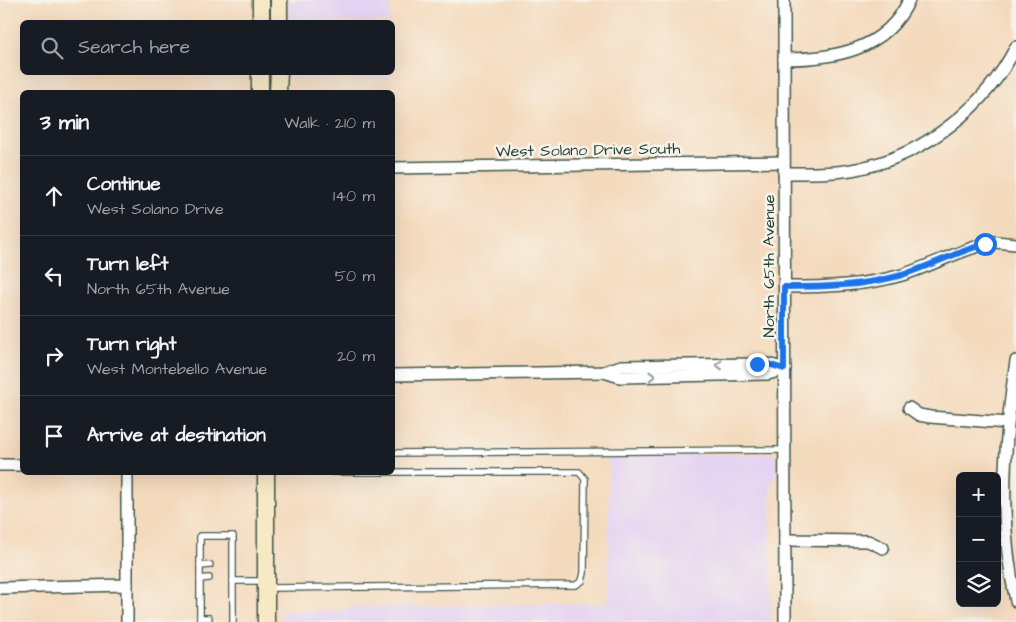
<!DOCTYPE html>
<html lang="en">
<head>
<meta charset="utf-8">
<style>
	body { margin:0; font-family:"Architects Daughter",sans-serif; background:#242831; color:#f1f3f6 }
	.controls { position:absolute; right:15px; bottom:15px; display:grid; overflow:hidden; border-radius:8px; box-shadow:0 5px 20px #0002 }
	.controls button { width:45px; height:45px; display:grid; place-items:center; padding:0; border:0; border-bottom:1px solid #363941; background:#171b24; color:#f1f3f6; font:25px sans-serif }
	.stop { position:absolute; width:15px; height:15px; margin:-11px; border:4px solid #1a73e8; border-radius:50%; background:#fff }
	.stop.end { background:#1a73e8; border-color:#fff; box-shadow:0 1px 5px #0008 }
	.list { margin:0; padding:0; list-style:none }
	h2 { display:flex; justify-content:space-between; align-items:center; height:65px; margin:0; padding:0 20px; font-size:21px }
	h2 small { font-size:16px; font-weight:400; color:#9ea1a6 }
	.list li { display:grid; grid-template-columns:32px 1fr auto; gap:15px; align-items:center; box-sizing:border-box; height:80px; padding:0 20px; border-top:1px solid #363941 }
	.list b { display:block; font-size:19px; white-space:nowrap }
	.list p { margin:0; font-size:16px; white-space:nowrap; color:#9ea1a6 }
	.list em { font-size:16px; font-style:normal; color:#9ea1a6 }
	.icon { flex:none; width:28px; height:28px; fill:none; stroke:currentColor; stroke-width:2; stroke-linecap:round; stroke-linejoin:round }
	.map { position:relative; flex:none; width:1016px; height:622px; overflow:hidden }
	.search { position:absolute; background:#171b24; box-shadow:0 5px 20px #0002; left:20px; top:20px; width:375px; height:55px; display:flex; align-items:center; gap:12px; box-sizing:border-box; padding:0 18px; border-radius:8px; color:#9ea1a6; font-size:19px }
	.panel { position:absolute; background:#171b24; box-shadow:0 5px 20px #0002; left:20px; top:90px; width:375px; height:385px; border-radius:8px }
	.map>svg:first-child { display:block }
	.built { fill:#e4d3f2 }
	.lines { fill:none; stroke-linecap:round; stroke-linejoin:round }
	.lane-casing { stroke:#3f5549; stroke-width:8 }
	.street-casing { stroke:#3f5549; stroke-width:14 }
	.secondary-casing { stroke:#3f5549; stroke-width:19 }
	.lane { stroke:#fff; stroke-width:5.5 }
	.street { stroke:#fff; stroke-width:11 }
	.secondary { stroke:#f7e9c3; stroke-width:16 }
	.oneway { stroke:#8f9e9a }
	.route { stroke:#1a73e8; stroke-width:6 }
	.labels { text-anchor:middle; stroke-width:5; stroke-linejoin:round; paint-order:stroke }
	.street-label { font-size:16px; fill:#1f3d34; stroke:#f7f3e8 }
</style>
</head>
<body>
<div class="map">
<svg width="1016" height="622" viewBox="0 0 1016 622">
	<rect width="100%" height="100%" fill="#f7f3e8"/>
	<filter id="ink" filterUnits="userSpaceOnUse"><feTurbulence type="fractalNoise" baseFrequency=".02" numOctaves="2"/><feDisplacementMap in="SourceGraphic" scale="10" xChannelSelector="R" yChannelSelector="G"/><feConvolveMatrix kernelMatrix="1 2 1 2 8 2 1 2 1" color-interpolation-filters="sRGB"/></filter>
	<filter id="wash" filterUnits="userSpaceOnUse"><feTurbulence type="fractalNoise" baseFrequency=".0096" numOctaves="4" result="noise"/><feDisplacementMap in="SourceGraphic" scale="20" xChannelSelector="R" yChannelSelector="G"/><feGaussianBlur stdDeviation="1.12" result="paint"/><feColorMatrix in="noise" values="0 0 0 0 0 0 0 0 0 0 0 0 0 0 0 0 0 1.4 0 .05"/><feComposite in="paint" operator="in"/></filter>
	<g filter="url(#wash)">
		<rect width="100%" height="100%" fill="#f4dabd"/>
		<g class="built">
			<path d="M287,0H390V22H285Z"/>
			<rect x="285" y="73" width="105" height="5"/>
			<path d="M774,454L777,464L776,475L771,484V622H281V611H335L353,607L608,603L609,456Z"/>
		</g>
	</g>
	<g filter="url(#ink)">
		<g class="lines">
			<defs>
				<g id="lane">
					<path d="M392,453L785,450"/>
					<path d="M200,566L210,565"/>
					<path d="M200,579L209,578"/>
					<path d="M233,581H264"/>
					<path d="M268,588L576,585L582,581L584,573L585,479L579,472H333"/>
					<path d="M200,618H209"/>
					<path d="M200,622V536H233V622"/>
				</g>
				<g id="street">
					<path d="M784,0L785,622"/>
					<path d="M784,59C833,59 886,51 909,0"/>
					<path d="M392,168L784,162"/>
					<path d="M784,173C809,173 836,174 861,168C926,154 986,106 1016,47"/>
					<path d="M785,287C824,287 864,286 902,275C930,266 956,252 985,244L996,242L1016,244"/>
					<path d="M1016,361C1004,441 998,521 1016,601"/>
					<path d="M604,372L620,377L768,374L785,369"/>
					<path d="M392,375L604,372L621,366L757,364H768L785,369"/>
					<path d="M909,408L919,415L930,417L1008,423"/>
					<path d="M0,465H22"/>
					<path d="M785,540L868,541L883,548"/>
					<path d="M0,588L127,585"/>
					<path d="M127,622V472"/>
				</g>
				<g id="secondary">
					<path d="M279,0V22"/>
					<path d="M261,22V0"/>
					<path d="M260,92V72"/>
					<path d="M278,92L279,72"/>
					<path d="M266,622V472"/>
				</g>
			</defs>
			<use href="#lane" class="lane-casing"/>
			<use href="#street" class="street-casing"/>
			<use href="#secondary" class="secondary-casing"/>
			<use href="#lane" class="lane"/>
			<use href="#street" class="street"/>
			<use href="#secondary" class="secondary"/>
		</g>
		<defs><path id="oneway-chevron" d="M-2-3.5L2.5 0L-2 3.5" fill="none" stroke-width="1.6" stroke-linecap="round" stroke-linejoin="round" transform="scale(1.25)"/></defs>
		<g class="oneway">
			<use href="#oneway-chevron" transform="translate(719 365) rotate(179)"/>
			<use href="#oneway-chevron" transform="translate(652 376) rotate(-1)"/>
		</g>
	</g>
	<g class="lines" filter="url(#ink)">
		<path class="route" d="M757,364H768L784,369V287C824,287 864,286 902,275C930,266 957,252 985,244"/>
	</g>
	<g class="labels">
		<g class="street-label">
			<text transform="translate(588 149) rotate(-1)" y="6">West Solano Drive South</text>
			<text transform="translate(768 266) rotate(-90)" y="6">North 65th Avenue</text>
		</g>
	</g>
</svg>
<div class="controls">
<button>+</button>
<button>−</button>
<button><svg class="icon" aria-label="layers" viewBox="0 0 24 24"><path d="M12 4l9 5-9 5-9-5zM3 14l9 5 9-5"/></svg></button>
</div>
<div class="stop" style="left:985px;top:244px"></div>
<div class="stop end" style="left:757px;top:364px"></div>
<div class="search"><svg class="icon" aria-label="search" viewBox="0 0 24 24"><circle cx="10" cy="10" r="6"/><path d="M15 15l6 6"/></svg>Search here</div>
<section class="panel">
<h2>3 min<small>Walk · 210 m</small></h2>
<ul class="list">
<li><svg class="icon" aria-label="ahead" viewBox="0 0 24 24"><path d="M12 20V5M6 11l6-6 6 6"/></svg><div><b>Continue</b><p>West Solano Drive</p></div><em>140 m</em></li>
<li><svg class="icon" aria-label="left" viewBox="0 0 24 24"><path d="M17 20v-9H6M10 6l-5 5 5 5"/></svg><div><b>Turn left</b><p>North 65th Avenue</p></div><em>50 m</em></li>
<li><svg class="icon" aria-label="right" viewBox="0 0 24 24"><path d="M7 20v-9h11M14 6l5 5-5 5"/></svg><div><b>Turn right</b><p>West Montebello Avenue</p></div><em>20 m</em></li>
<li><svg class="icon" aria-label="arrive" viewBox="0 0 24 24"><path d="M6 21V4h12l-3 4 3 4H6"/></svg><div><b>Arrive at destination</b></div></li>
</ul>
</section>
</div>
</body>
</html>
